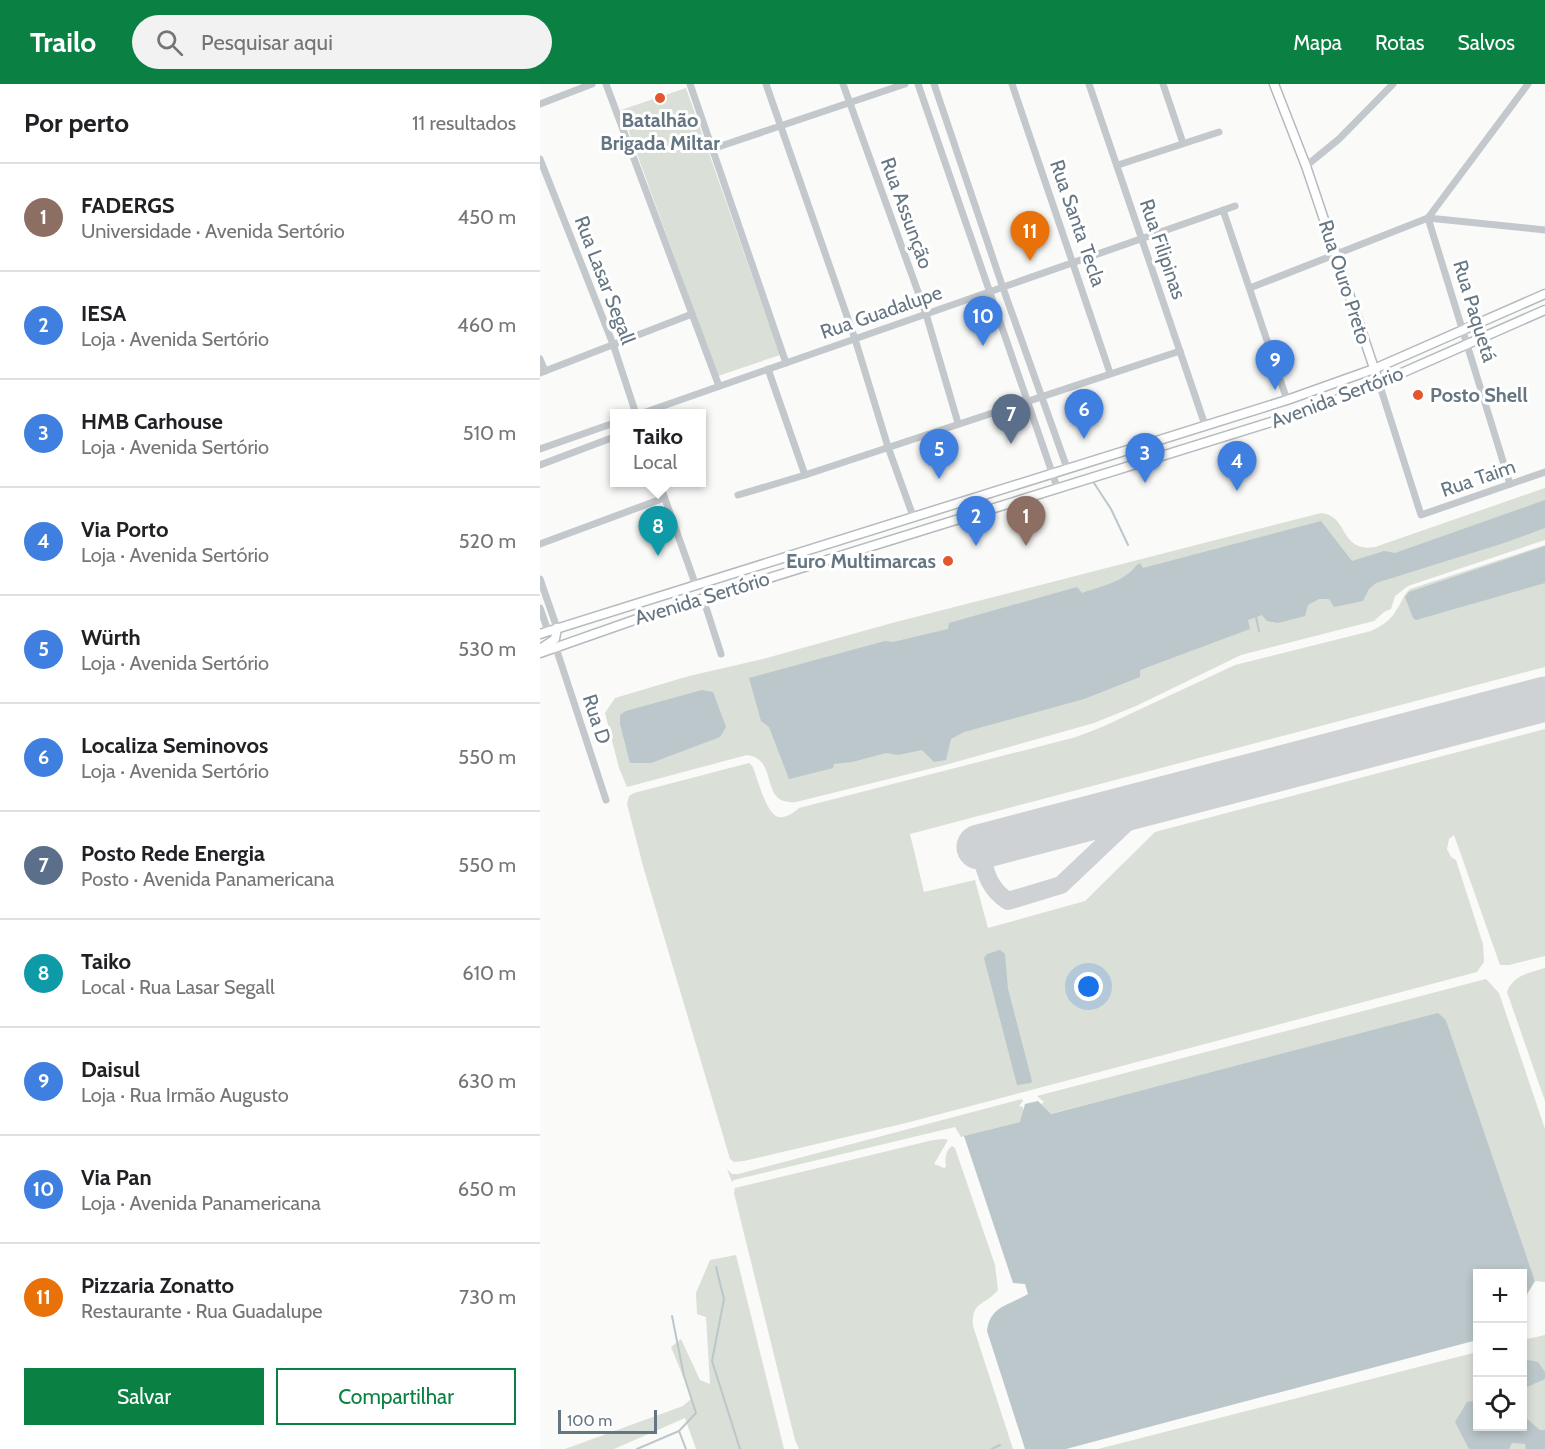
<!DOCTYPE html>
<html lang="pt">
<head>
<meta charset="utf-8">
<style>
	body { margin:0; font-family:Cabin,sans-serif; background:#f2f2f2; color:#202124 }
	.controls { position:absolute; right:18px; bottom:18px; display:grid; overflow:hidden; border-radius:0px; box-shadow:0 3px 9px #0003 }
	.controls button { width:54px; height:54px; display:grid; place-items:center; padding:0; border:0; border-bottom:2px solid #e0e0e0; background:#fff; color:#202124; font:30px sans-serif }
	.scale { position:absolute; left:18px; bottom:15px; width:99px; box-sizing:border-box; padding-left:6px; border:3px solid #657683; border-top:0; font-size:16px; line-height:21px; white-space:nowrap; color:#657683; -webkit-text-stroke:4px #fff; paint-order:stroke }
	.you { position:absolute; left:549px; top:903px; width:21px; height:21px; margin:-15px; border:4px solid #fff; border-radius:50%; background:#1a73e8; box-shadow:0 0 0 9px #1a73e833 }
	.badge { display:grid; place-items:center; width:39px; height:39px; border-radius:50%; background:#0b8043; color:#fff; font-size:20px; font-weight:700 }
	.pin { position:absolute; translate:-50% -50px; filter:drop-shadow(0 2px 3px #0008) }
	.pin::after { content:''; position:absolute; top:32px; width:21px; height:18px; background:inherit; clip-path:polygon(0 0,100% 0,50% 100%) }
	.popup { position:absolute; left:70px; top:325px; width:96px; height:78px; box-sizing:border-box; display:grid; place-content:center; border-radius:0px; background:#fff; filter:drop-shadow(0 2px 4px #0005); font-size:20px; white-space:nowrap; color:#757577 }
	.popup b { font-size:22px; color:#202124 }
	.popup::after { content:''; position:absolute; left:50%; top:100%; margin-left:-12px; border:12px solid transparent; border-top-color:#fff }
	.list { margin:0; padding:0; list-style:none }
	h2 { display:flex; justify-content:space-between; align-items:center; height:78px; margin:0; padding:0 24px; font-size:26px }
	h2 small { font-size:20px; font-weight:400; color:#757577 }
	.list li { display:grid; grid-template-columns:39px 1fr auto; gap:18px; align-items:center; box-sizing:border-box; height:108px; padding:0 24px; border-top:2px solid #e0e0e0 }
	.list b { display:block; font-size:22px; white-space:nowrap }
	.list p { margin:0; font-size:20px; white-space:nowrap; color:#757577 }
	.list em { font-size:20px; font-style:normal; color:#757577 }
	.actions { display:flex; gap:12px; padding:18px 24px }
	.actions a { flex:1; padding:14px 0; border:2px solid #0b8043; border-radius:0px; text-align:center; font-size:21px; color:#0b8043 }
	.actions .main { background:#0b8043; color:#fff }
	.icon { flex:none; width:33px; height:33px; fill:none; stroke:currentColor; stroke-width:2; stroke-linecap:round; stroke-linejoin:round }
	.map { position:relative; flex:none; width:1005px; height:1365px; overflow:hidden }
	header { display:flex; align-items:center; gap:36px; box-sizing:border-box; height:84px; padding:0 30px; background:#0b8043; color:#fff }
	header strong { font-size:28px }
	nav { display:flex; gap:33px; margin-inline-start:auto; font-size:21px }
	.search { width:420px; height:54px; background:#f2f2f2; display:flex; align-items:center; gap:15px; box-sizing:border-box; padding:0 21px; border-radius:33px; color:#757577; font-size:22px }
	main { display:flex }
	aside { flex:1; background:#fff }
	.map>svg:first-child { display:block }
	.green { fill:#dadfd7 }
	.water { fill:#bbc7cb }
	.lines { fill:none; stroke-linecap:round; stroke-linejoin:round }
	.stream { stroke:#bbc7cb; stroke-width:2 }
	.taxiway { stroke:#ced2d4; stroke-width:18 }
	.runway { stroke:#ced2d4; stroke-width:45 }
	.major-casing { stroke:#b5babe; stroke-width:11 }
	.minor { stroke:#c3c8cc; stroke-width:7 }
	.major { stroke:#fff; stroke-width:8 }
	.poi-dot { fill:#e4572e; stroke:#fff; stroke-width:2 }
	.labels { text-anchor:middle; stroke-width:6; stroke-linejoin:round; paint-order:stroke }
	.poi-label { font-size:20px; font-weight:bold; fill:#657683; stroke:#fff }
	.street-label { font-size:20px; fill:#657683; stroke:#fff }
</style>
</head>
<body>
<header>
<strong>Trailo</strong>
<div class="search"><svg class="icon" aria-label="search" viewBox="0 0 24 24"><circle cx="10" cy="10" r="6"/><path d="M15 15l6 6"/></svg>Pesquisar aqui</div>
<nav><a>Mapa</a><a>Rotas</a><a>Salvos</a></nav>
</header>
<main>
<aside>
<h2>Por perto<small>11 resultados</small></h2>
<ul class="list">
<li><span class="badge" style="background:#8d6e63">1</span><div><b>FADERGS</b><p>Universidade · Avenida Sertório</p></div><em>450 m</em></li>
<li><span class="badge" style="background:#3f7fe0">2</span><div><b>IESA</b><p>Loja · Avenida Sertório</p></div><em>460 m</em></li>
<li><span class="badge" style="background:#3f7fe0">3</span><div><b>HMB Carhouse</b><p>Loja · Avenida Sertório</p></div><em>510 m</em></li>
<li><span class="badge" style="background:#3f7fe0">4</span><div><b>Via Porto</b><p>Loja · Avenida Sertório</p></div><em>520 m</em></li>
<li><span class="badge" style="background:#3f7fe0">5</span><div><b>Würth</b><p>Loja · Avenida Sertório</p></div><em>530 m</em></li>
<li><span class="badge" style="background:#3f7fe0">6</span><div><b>Localiza Seminovos</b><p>Loja · Avenida Sertório</p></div><em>550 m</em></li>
<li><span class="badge" style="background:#5c6f8a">7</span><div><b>Posto Rede Energia</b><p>Posto · Avenida Panamericana</p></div><em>550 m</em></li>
<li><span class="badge" style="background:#0f9aa8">8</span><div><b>Taiko</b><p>Local · Rua Lasar Segall</p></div><em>610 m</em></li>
<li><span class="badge" style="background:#3f7fe0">9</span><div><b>Daisul</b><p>Loja · Rua Irmão Augusto</p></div><em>630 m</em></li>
<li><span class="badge" style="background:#3f7fe0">10</span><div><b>Via Pan</b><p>Loja · Avenida Panamericana</p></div><em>650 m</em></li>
<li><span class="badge" style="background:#e8710a">11</span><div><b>Pizzaria Zonatto</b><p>Restaurante · Rua Guadalupe</p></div><em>730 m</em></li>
</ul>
<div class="actions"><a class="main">Salvar</a><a>Compartilhar</a></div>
</aside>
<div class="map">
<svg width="1005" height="1365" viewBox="0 0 1005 1365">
	<rect width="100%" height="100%" fill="#fafaf8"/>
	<g class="green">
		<path d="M146,4L240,271L178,292L81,26Z"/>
		<path d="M1005,404V456L868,502L855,512L851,525L844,528L834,537L701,571L596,622L554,639L405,681L256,718C218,722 240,675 207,671L87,703L79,684L65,629L75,614L149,592L223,575L352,539L781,429C809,431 799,469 835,463Z"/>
		<path d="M1005,461V583L370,750L384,808L435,796L448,844L545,817L615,748L1005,645V872L969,881H960L914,751L909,755L907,765L911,773L916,776L943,860L944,878L937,888L366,1039L204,1077L194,1078L190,1075L103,782L87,720L89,712L94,709L209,679L213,683C217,694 226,727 236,732C243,736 254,729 259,724L536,653L562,643L695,581L831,547C842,542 851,536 857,525C862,518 863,511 870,505Z"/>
		<path d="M1005,884V1017L967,908C973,891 989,889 1005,884Z"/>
		<path d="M946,895L959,909L1005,1045V1198L995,1197L906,936L898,930L510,1030L501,1020L504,1018L497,1012Z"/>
		<path d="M482,1015L483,1017L479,1022L483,1023V1032L480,1038L421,1053L415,1043L411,1044L194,1096L192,1098L187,1085L192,1090H198Z"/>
		<path d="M404,1055L408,1056L394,1080L404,1084L406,1083C405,1076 405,1067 412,1062L415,1064L455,1181L458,1206C445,1222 431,1217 433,1242L473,1365H259L255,1356L194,1109L195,1104L393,1056Z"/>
		<path d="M196,1171L244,1365H156L145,1334L74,1365H25L143,1322L152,1314L131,1263L141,1255L160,1296L170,1300L166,1233L157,1230L156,1209L170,1176Z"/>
		<path d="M1005,1251V1365H558L937,1268L938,1342H982L983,1256Z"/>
	</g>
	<g class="water">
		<path d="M1005,416V444L964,459L836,499L829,505L823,517L794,523L789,515H779L768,521L765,532L738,539L727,537L722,531L708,536L710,545L600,586V593L544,615L424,648L411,655L406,676L394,678L382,666L358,671L346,669L312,678L294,680L293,684L249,695L229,643L221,637L209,594L345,557L353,558L408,545L409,539L537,503L542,509C557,504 577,499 589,489C594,486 594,482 600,479L603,484L781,437L812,477L844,467L855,469Z"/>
		<path d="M1005,462V499L876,536L873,534L865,513L869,508Z"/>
		<path d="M162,606L173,608L186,643L180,653L111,679H90L80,640V631L86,627Z"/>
		<path d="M460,866L465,870L468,905L492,997L491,999L477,1001L444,874L447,870Z"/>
		<path d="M898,929L906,936L995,1197L983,1217L982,1190H938L937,1256L526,1365H485L447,1247C450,1222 468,1222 488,1210L485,1200L473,1199L424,1052L480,1038L485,1020L498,1017L511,1030Z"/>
		<path d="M983,1275L998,1278L1005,1288V1295L985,1304L983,1313Z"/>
		<path d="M937,1316L938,1342H982L983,1318L985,1333L1000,1346H1005V1365H986L985,1360L972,1359L969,1365H929L915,1338L927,1318Z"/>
	</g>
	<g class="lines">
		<g class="stream">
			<path d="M554,399L571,425L588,461"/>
			<path d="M716,533L719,547"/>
			<path d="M176,1183L184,1215L172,1277L200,1365"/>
			<path d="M132,1232L144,1292L156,1329L139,1347"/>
			<path d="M97,1365L139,1347L146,1365"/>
			<path d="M452,1365L460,1361"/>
		</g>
		<path class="taxiway" d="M439,763C445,785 447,804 468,817L521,801L599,727L613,720L680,700"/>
		<path class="runway" d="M439,763L1005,615"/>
		<defs>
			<g id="major">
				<path d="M734,0L766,82L839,299"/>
				<path d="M0,550L747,316L834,285L1005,210"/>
				<path d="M0,565L15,555L17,544"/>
				<path d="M0,569L97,535L770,326L839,299L1005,226"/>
			</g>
		</defs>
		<use href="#major" class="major-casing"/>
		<g class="minor">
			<path d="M66,0L179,302"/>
			<path d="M150,0L246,279"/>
			<path d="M226,0L315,255L348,363L373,432"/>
			<path d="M303,0L386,230L418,339"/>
			<path d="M378,0L517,403"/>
			<path d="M394,0L463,204L527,384"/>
			<path d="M472,0L570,289"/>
			<path d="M549,0L665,341"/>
			<path d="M623,0L643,59"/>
			<path d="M0,20L52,0"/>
			<path d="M172,65L365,0"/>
			<path d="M0,75L73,260L96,330"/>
			<path d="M578,81L679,48"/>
			<path d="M766,82L799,55L853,0"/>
			<path d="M683,126L747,316"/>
			<path d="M888,134L970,400"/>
			<path d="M888,134L988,0"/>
			<path d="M710,204L888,134L1005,146"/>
			<path d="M0,275L5,287"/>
			<path d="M228,285L265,391"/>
			<path d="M0,289L152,230"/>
			<path d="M839,299L881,431L1005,388"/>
			<path d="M100,330L695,122"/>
			<path d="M0,365L74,339"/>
			<path d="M0,381L74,353"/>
			<path d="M119,398L156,502"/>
			<path d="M198,411L265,391L640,267"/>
			<path d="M0,460L124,414"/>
			<path d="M0,495L17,544"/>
			<path d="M163,514L181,570"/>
			<path d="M0,524L8,547"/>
			<path d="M16,564L66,716"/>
		</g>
		<use href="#major" class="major"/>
	</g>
	<g class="poi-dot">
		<circle cx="120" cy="14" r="6"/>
		<circle cx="878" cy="311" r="6"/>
		<circle cx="408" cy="477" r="6"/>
	</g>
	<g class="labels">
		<g class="poi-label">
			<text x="120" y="43">Batalhão<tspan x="120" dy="23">Brigada Miltar</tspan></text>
			<text x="890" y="318" text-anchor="start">Posto Shell</text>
			<text x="396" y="484" text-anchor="end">Euro Multimarcas</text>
		</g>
		<g class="street-label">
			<text transform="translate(367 129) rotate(70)" y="7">Rua Assunção</text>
			<text transform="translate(538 139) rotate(71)" y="7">Rua Santa Tecla</text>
			<text transform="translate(623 165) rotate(71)" y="7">Rua Filipinas</text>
			<text transform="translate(65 196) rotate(69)" y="7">Rua Lasar Segall</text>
			<text transform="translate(805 198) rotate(72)" y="7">Rua Ouro Preto</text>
			<text transform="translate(935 227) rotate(73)" y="7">Rua Paquetá</text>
			<text transform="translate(341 228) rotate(-19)" y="7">Rua Guadalupe</text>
			<text transform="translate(797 313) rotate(-21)" y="7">Avenida Sertório</text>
			<text transform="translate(938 394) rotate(-19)" y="7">Rua Taim</text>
			<text transform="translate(162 514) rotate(-17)" y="7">Avenida Sertório</text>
			<text transform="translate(57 635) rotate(72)" y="7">Rua D</text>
		</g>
	</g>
</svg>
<div class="controls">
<button>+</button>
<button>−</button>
<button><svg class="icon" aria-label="locate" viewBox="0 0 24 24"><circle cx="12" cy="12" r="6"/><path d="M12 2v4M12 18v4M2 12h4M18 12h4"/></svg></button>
</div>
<div class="scale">100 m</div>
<div class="you"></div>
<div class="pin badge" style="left:486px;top:462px;background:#8d6e63">1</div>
<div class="pin badge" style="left:436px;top:462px;background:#3f7fe0">2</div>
<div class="pin badge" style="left:605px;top:399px;background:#3f7fe0">3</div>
<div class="pin badge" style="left:697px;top:407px;background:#3f7fe0">4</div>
<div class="pin badge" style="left:399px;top:395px;background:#3f7fe0">5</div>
<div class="pin badge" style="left:544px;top:355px;background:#3f7fe0">6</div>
<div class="pin badge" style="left:471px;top:360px;background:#5c6f8a">7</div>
<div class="pin badge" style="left:118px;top:472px;background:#0f9aa8">8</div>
<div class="popup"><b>Taiko</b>Local</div>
<div class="pin badge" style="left:735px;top:306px;background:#3f7fe0">9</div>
<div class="pin badge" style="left:443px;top:262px;background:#3f7fe0">10</div>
<div class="pin badge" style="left:490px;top:177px;background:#e8710a">11</div>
</div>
</main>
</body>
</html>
